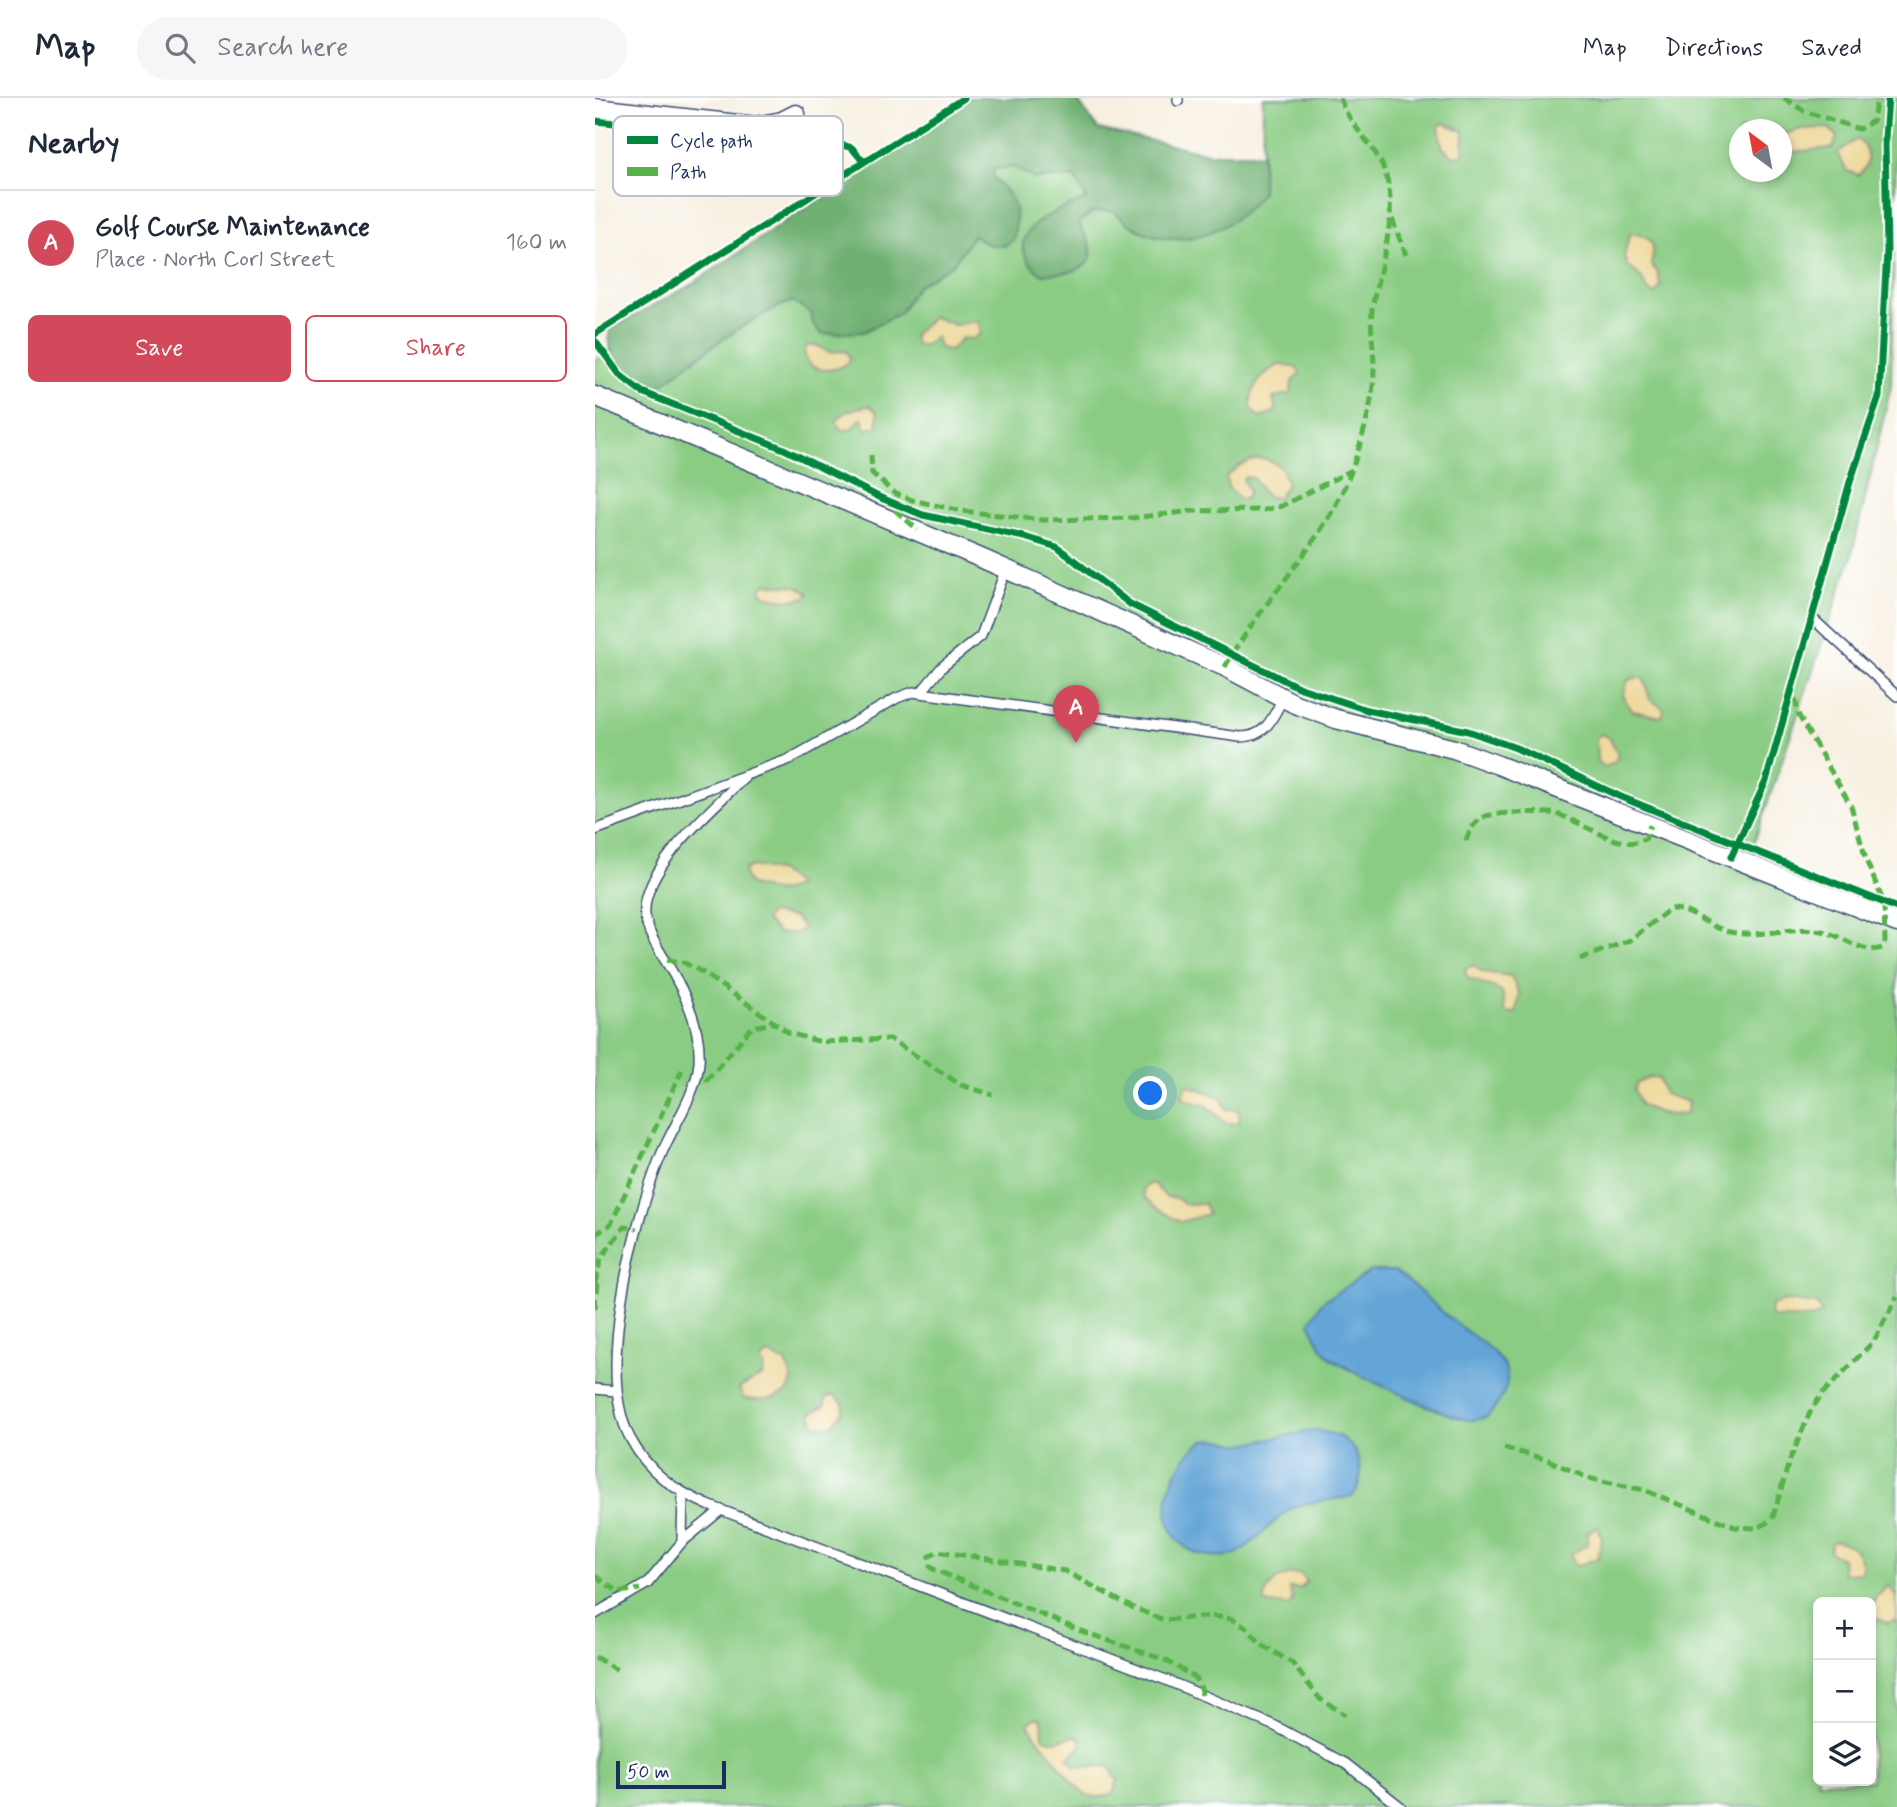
<!DOCTYPE html>
<html lang="en">
<head>
<meta charset="utf-8">
<style>
	body { margin:0; font-family:Mynerve,sans-serif; background:#f6f6f7; color:#1f2937 }
	.controls { position:absolute; right:21px; bottom:21px; display:grid; overflow:hidden; border-radius:10px; box-shadow:0 4px 10px #0003 }
	.controls button { width:63px; height:63px; display:grid; place-items:center; padding:0; border:0; border-bottom:2px solid #e0e1e3; background:#fff; color:#1f2937; font:35px sans-serif }
	.compass { position:absolute; left:1134px; top:21px; width:63px; height:63px; border-radius:50%; background:#fff; box-shadow:0 4px 10px #0003; rotate:328deg }
	.scale { position:absolute; left:21px; bottom:18px; width:110px; box-sizing:border-box; padding-left:7px; border:4px solid #1b2f5e; border-top:0; font-size:19px; line-height:24px; white-space:nowrap; color:#1b2f5e; -webkit-text-stroke:5px #fff; paint-order:stroke }
	.you { position:absolute; left:556px; top:996px; width:24px; height:24px; margin:-18px; border:5px solid #fff; border-radius:50%; background:#1a73e8; box-shadow:0 0 0 10px #1a73e833 }
	.badge { display:grid; place-items:center; width:46px; height:46px; border-radius:50%; background:#d1495b; color:#fff; font-size:23px; font-weight:700 }
	.pin { position:absolute; translate:-50% -58px; filter:drop-shadow(0 2px 4px #0008) }
	.pin::after { content:''; position:absolute; top:37px; width:24px; height:21px; background:inherit; clip-path:polygon(0 0,100% 0,50% 100%) }
	.list { margin:0; padding:0; list-style:none }
	h2 { display:flex; justify-content:space-between; align-items:center; height:91px; margin:0; padding:0 28px; font-size:30px }
	h2 small { font-size:23px; font-weight:400; color:#747a83 }
	.list li { display:grid; grid-template-columns:46px 1fr auto; gap:21px; align-items:center; box-sizing:border-box; height:105px; padding:0 28px; border-top:2px solid #e0e1e3 }
	.list b { display:block; font-size:26px; white-space:nowrap }
	.list p { margin:0; font-size:23px; white-space:nowrap; color:#747a83 }
	.list em { font-size:23px; font-style:normal; color:#747a83 }
	.actions { display:flex; gap:14px; padding:21px 28px }
	.actions a { flex:1; padding:16px 0; border:2px solid #d1495b; border-radius:10px; text-align:center; font-size:24px; color:#d1495b }
	.actions .main { background:#d1495b; color:#fff }
	.icon { flex:none; width:38px; height:38px; fill:none; stroke:currentColor; stroke-width:2; stroke-linecap:round; stroke-linejoin:round }
	.map { position:relative; flex:none; width:1302px; height:1709px; overflow:hidden }
	header { display:flex; align-items:center; gap:42px; box-sizing:border-box; height:98px; padding:0 35px; background:#fff; border-bottom:2px solid #e0e1e3 }
	header strong { font-size:33px }
	nav { display:flex; gap:38px; margin-inline-start:auto; font-size:24px }
	.search { width:490px; height:63px; background:#f6f6f7; display:flex; align-items:center; gap:18px; box-sizing:border-box; padding:0 24px; border-radius:38px; color:#747a83; font-size:26px }
	main { display:flex }
	aside { flex:1; background:#fff }
	.map>svg:first-child { display:block }
	.green { fill:#8bcc84; stroke:#537e71; stroke-width:2; fill-rule:evenodd }
	.forest { fill:#70b072; stroke:#467068; stroke-width:2 }
	.sand { fill:#eeda9e; stroke:#84847e; stroke-width:2 }
	.water { fill:#64a5d7; stroke:#406a9a; stroke-width:2 }
	.lines { fill:none; stroke-linecap:round; stroke-linejoin:round }
	.lane-casing { stroke:#3c4c72; stroke-width:12 }
	.street-casing { stroke:#3c4c72; stroke-width:21 }
	.lane { stroke:#fff; stroke-width:9 }
	.street { stroke:#fff; stroke-width:18 }
	.quiet { stroke:#55b248; stroke-width:5; stroke-dasharray:10 5; stroke-linecap:butt }
	.cycleway-casing { stroke:#fff; stroke-width:11 }
	.cycleway { stroke:#00873e; stroke-width:7 }
	.key { fill:#fff; stroke:#bbc1cf; stroke-width:2 }
	.key-label { font-size:19px; fill:#1b2f5e }
</style>
</head>
<body>
<header>
<strong>Map</strong>
<div class="search"><svg class="icon" aria-label="search" viewBox="0 0 24 24"><circle cx="10" cy="10" r="6"/><path d="M15 15l6 6"/></svg>Search here</div>
<nav><a>Map</a><a>Directions</a><a>Saved</a></nav>
</header>
<main>
<aside>
<h2>Nearby<small></small></h2>
<ul class="list">
<li><span class="badge">A</span><div><b>Golf Course Maintenance</b><p>Place · North Corl Street</p></div><em>160 m</em></li>
</ul>
<div class="actions"><a class="main">Save</a><a>Share</a></div>
</aside>
<div class="map">
<svg width="1302" height="1709" viewBox="0 0 1302 1709">
	<rect width="100%" height="100%" fill="#fff"/>
	<filter id="ink" filterUnits="userSpaceOnUse"><feTurbulence type="fractalNoise" baseFrequency=".0143" numOctaves="2"/><feDisplacementMap in="SourceGraphic" scale="14" xChannelSelector="R" yChannelSelector="G"/><feConvolveMatrix kernelMatrix="1 2 1 2 8 2 1 2 1" color-interpolation-filters="sRGB"/></filter>
	<filter id="wash" filterUnits="userSpaceOnUse"><feTurbulence type="fractalNoise" baseFrequency=".00686" numOctaves="4" result="noise"/><feDisplacementMap in="SourceGraphic" scale="28" xChannelSelector="R" yChannelSelector="G"/><feGaussianBlur stdDeviation="1.57" result="paint"/><feColorMatrix in="noise" values="0 0 0 0 0 0 0 0 0 0 0 0 0 0 0 0 0 1.4 0 .05"/><feComposite in="paint" operator="in"/></filter>
	<g filter="url(#wash)">
		<rect width="100%" height="100%" fill="#f7efe0"/>
		<path class="green" d="M668,0H1302L1296,288L1256,460L1152,765L1302,825V1709H0V262L94,188L316,46L667,94ZM1144,32H1186V74H1144ZM1223,1504H1276V1683H1223Z"/>
		<path class="forest" d="M375,0H481L503,31L613,55H667V94C637,134 587,154 540,130C532,126 525,118 518,113L498,114L484,124C486,134 494,141 496,150C500,176 463,176 446,176C397,136 459,113 492,101L479,79L440,81L419,69L399,71L398,79C420,102 425,109 418,142L409,148L391,146L379,137L357,167L322,188L305,215L268,234L227,236L218,227L216,215L197,203C148,223 99,260 58,294C29,277 14,268 14,232L94,188Z"/>
		<g class="sand">
			<path d="M849,25L869,33L868,57L857,58L847,49L844,28Z"/>
			<path d="M1234,30L1242,39L1238,50L1187,55V37L1206,31Z"/>
			<path d="M1262,41C1275,51 1276,67 1263,77L1252,73L1242,55Z"/>
			<path d="M1039,135C1061,137 1060,152 1056,167L1062,173L1066,188L1061,196L1053,193L1045,178L1032,168L1029,158L1034,137Z"/>
			<path d="M338,219L360,227L383,223L386,235L378,241L367,240L355,253L344,249L341,239L329,247H321L318,237Z"/>
			<path d="M221,247L234,254L251,253L255,260L253,265C237,275 212,276 209,253L212,248Z"/>
			<path d="M688,266L702,270L705,276L697,283L696,296L678,299L681,313L665,320L657,312C651,294 670,270 688,266Z"/>
			<path d="M275,308L282,314L283,328L271,332L267,320L256,331L246,332L241,324C249,312 262,309 275,308Z"/>
			<path d="M662,361H671L687,370L692,386L683,400L671,398L658,380L651,379L648,381L654,394L650,401H644L633,389L631,379L645,367Z"/>
			<path d="M170,486L202,488L213,494V498C201,504 174,503 165,493Z"/>
			<path d="M1044,579L1049,582L1055,601L1069,611L1067,619L1038,613L1032,606L1028,597L1033,582Z"/>
			<path d="M1006,636L1014,639L1023,657L1020,664L1010,669L1002,663L1001,640Z"/>
			<path d="M158,768L186,774L202,787C188,799 170,791 154,786L149,776L151,770Z"/>
			<path d="M175,815L199,819L209,830L200,835H183L170,822Z"/>
			<path d="M878,867L888,874L916,878L924,896L921,915L914,916L909,913L908,897L903,891L872,879L870,871Z"/>
			<path d="M1056,979L1064,980L1069,996L1093,1004L1092,1014C1078,1021 1059,1014 1046,1007L1039,992L1042,985Z"/>
			<path d="M592,987L626,999L631,1011L644,1012V1025H630L612,1008L591,1002L587,997Z"/>
			<path d="M553,1086H559L571,1099L582,1100L589,1106L609,1105L613,1116L585,1124L561,1110L549,1099L548,1091Z"/>
			<path d="M1192,1203L1221,1206L1227,1215L1218,1220H1178L1175,1216L1176,1207Z"/>
			<path d="M173,1256L191,1264L197,1281L194,1292C181,1302 164,1304 148,1300L144,1290L167,1278L169,1269L165,1262Z"/>
			<path d="M238,1297L248,1305L249,1312L237,1327L220,1328L216,1315L229,1308L231,1300Z"/>
			<path d="M1003,1429L1007,1440L1003,1460L982,1468L978,1465L976,1456L992,1447L993,1434Z"/>
			<path d="M1241,1443C1256,1445 1266,1454 1268,1470L1266,1475L1248,1476L1247,1460L1234,1454L1236,1445Z"/>
			<path d="M706,1476L712,1484L706,1490H694L698,1503L694,1507L673,1506L669,1503C671,1484 689,1475 706,1476Z"/>
			<path d="M1293,1488L1302,1500V1522L1292,1525L1280,1520L1277,1515L1280,1500Z"/>
			<path d="M442,1619L447,1622L448,1639C463,1649 468,1637 482,1638L486,1643V1648L473,1660L481,1669L514,1668L523,1683L518,1695C490,1709 477,1684 463,1665C452,1651 442,1642 433,1626Z"/>
		</g>
		<g class="water">
			<path d="M776,1173H800C821,1188 837,1206 857,1222C895,1253 939,1269 892,1319C887,1320 881,1322 876,1322C858,1322 745,1271 733,1257C724,1247 719,1236 715,1224L727,1204Z"/>
			<path d="M722,1332C730,1335 742,1336 749,1341C767,1355 770,1379 759,1397C739,1404 716,1401 697,1410C678,1420 652,1456 634,1458C570,1465 557,1407 589,1362C594,1355 603,1344 612,1342C625,1338 637,1348 648,1346C673,1342 697,1336 722,1332Z"/>
		</g>
	</g>
	<g filter="url(#ink)">
		<g class="lines">
			<defs>
				<g id="lane">
					<path d="M583,3V0"/>
					<path d="M1218,521L1302,598"/>
					<path d="M327,593L347,569L386,538L411,471"/>
					<path d="M149,680C118,710 46,771 50,817C52,838 70,860 80,879C94,904 106,934 104,964C102,995 78,1028 66,1057C39,1124 0,1273 35,1340C53,1374 79,1392 113,1407L571,1582L680,1628L751,1666L806,1709"/>
					<path d="M0,732L195,661L302,600L318,594L645,639C671,639 677,621 688,600"/>
					<path d="M0,1291L21,1293"/>
					<path d="M87,1442L88,1396"/>
					<path d="M0,1516L53,1485L87,1444L126,1412"/>
				</g>
				<g id="street">
					<path d="M0,10L161,28L187,23L201,16"/>
					<path d="M0,298L388,461L630,569L700,606L741,621L859,651L903,667L1302,825"/>
				</g>
			</defs>
			<use href="#lane" class="lane-casing"/>
			<use href="#street" class="street-casing"/>
			<use href="#lane" class="lane"/>
			<use href="#street" class="street"/>
			<g class="quiet">
				<path d="M1189,0L1209,13L1264,31L1278,23L1282,0"/>
				<path d="M797,121L811,157"/>
				<path d="M276,357L277,375L299,395L317,402L367,413L448,422L537,420L598,413L669,412L687,408L757,372"/>
				<path d="M300,412L323,432"/>
				<path d="M630,569C671,495 739,437 763,353C771,327 779,297 779,270C779,250 775,232 777,212C784,165 804,125 791,77C782,47 754,29 745,0"/>
				<path d="M871,743C874,733 880,722 891,718C899,715 952,713 961,716C984,721 1028,757 1051,740L1055,727"/>
				<path d="M985,861L1035,842L1075,811C1097,810 1114,830 1135,834C1165,841 1196,827 1227,833C1246,837 1269,857 1287,850L1290,844L1289,805L1271,762L1256,708L1204,618L1199,597"/>
				<path d="M72,862L88,864L107,874L194,935L226,944L295,941L366,987L398,997"/>
				<path d="M111,983L157,929L179,925"/>
				<path d="M0,1137L16,1126L87,972"/>
				<path d="M0,1185L6,1160L29,1129L42,1131"/>
				<path d="M0,1210L2,1185"/>
				<path d="M909,1350L953,1362L993,1380L1049,1392L1140,1429L1161,1430L1170,1426L1178,1419L1194,1364L1216,1312L1228,1295L1279,1243L1302,1199"/>
				<path d="M0,1478L24,1494L45,1491"/>
				<path d="M0,1559L24,1573"/>
				<path d="M607,1597L605,1586L599,1579L570,1562L486,1533L338,1471L335,1468L334,1459L342,1453L470,1473L534,1508L569,1522L617,1518L637,1521L652,1530L666,1546L697,1565L725,1601L751,1617"/>
			</g>
			<defs>
				<g id="cycleway">
					<path d="M0,23L251,48L257,50L267,62"/>
					<path d="M0,236L369,0"/>
					<path d="M0,243L25,277L47,294L189,351L286,400L328,417L429,439L462,449L535,506L703,589L772,612L873,633L921,650L1026,699L1302,810"/>
					<path d="M1136,759L1171,683L1255,384L1284,299L1292,152L1290,40L1293,0"/>
				</g>
			</defs>
			<use href="#cycleway" class="cycleway-casing"/>
			<use href="#cycleway" class="cycleway"/>
		</g>
	</g>
	<rect x="18" y="18" width="230" height="80" rx="10" class="key"/>
	<rect x="32" y="38" width="31" height="8" fill="#00873e"/>
	<rect x="32" y="69" width="31" height="9" fill="#55b248"/>
	<g class="key-label">
		<text x="75" y="49">Cycle path</text>
		<text x="75" y="80">Path</text>
	</g>
</svg>
<div class="controls">
<button>+</button>
<button>−</button>
<button><svg class="icon" aria-label="layers" viewBox="0 0 24 24"><path d="M12 4l9 5-9 5-9-5zM3 14l9 5 9-5"/></svg></button>
</div>
<svg class="compass" viewBox="-18 -18 36 36"><path d="M0-13l5 13h-10z" fill="#e53935"/><path d="M0 13l5-13h-10z" fill="#747a83"/></svg>
<div class="scale">50 m</div>
<div class="you"></div>
<div class="pin badge" style="left:481px;top:645px">A</div>
</div>
</main>
</body>
</html>
